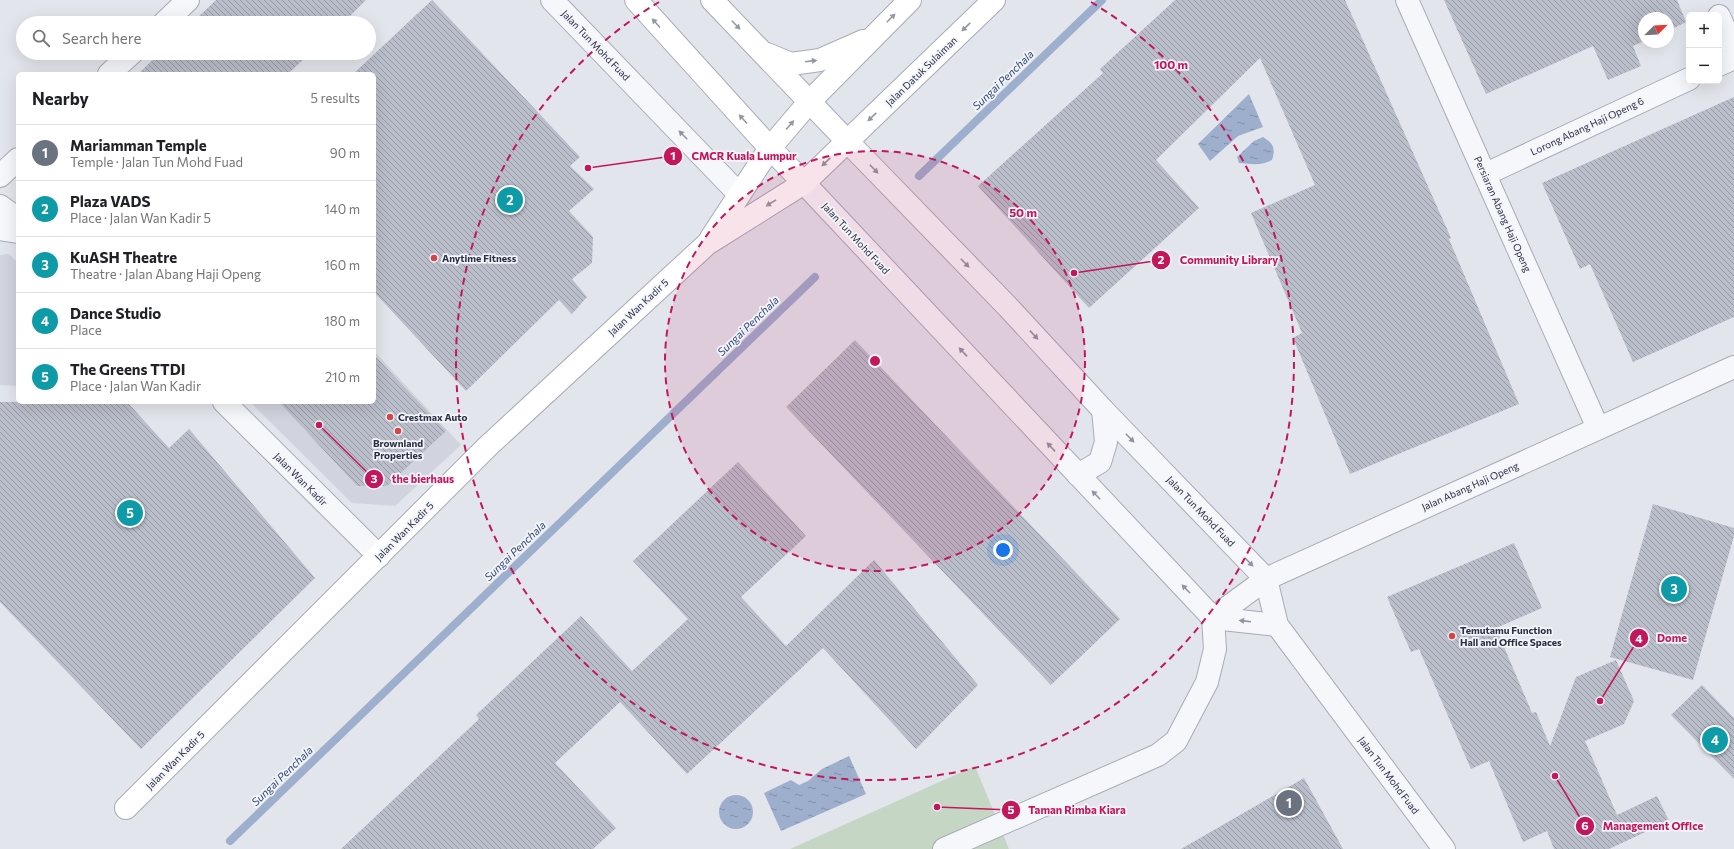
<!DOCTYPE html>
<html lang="en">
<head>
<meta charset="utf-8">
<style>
	body { margin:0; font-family:Commissioner,sans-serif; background:#f2f2f2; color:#202124 }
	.controls { position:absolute; right:12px; top:12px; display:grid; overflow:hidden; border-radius:6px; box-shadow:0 4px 16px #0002 }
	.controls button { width:36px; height:36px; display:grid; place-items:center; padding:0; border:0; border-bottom:1px solid #e0e0e0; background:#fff; color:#202124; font:20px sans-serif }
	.compass { position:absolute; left:1638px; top:12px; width:36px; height:36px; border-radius:50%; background:#fff; box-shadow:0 4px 16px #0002; rotate:66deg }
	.you { position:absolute; left:1003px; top:550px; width:14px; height:14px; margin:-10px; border:3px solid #fff; border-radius:50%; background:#1a73e8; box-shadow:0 0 0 6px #1a73e833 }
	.badge { display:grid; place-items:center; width:26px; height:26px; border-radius:50%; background:#d34648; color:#fff; font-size:13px; font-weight:700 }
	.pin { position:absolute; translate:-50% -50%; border:2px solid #fff; box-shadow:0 1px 4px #0006 }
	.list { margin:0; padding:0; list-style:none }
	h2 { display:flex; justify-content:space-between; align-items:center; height:52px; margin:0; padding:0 16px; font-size:17px }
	h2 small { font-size:13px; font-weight:400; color:#757577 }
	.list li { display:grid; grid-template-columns:26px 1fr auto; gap:12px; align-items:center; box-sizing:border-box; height:56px; padding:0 16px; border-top:1px solid #e0e0e0 }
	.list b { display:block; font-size:15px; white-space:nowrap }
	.list p { margin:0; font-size:13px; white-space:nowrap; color:#757577 }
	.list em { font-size:13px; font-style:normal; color:#757577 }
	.icon { flex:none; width:22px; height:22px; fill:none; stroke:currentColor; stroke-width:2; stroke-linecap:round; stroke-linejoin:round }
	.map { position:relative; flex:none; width:1734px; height:849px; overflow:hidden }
	.search { position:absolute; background:#fff; box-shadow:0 4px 16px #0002; left:16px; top:16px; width:360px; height:44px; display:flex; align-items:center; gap:10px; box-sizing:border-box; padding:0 14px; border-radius:22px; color:#757577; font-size:15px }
	.panel { position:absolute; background:#fff; box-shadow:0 4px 16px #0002; left:16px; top:72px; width:360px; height:332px; border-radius:6px }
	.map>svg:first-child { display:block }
	.built { fill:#d1d4de }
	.green { fill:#c6d6c4 }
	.water { fill:url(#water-ripples) }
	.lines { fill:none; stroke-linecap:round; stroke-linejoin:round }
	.stream { stroke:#9eaecd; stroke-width:8 }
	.building { fill:url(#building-back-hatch) }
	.street-casing { stroke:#a8abb7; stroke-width:24 }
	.secondary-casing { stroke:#a8abb7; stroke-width:24 }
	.street { stroke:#f6f7fa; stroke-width:22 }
	.secondary { stroke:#fff; stroke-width:22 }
	.oneway { fill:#9498a2 }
	.oneway2 { fill:#9094a0 }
	.ring { fill:none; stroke:#c2185b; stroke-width:2; stroke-dasharray:7 5 }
	.poi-dot { fill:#d34648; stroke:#f3f5f9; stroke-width:1.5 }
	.labels { text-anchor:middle; stroke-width:3.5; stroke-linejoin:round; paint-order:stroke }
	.street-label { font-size:10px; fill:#2a3045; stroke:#f3f5f9 }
	.poi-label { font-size:10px; font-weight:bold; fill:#2a3045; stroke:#f3f5f9; text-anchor:start }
	.water-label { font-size:11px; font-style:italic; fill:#32497b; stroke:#f3f5f9 }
	.centre { fill:#c2185b; stroke:#f3f5f9; stroke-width:2 }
	.ring-label { font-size:12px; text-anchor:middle; font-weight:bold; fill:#c2185b; stroke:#f3f5f9; stroke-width:3.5; stroke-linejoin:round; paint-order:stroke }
	.leader { fill:none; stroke:#c2185b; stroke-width:1.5 }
	.callout-dot { fill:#c2185b; stroke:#f3f5f9; stroke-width:1.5 }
	.mark-label { font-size:12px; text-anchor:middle; font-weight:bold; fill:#fff }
	.callout-label { font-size:11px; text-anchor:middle; font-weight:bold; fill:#c2185b; stroke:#f3f5f9; stroke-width:3.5; stroke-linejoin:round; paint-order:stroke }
</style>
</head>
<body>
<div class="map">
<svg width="1734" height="849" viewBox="0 0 1734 849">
	<defs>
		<pattern id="water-ripples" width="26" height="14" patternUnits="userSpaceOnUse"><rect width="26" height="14" fill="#9eaecd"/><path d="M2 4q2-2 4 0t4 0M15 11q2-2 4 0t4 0" fill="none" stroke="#818ea8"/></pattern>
		<pattern id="building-back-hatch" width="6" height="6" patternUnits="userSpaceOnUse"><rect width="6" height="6" fill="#babeca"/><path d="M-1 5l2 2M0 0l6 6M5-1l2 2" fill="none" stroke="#979ba6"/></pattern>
	</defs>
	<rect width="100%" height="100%" fill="#e3e5ec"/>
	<g class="built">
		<path d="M9,254L18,263V385L16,386L0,385V255Z"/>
		<path d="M374,351L461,445L395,506L352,503L250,402H374Z"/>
	</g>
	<path class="green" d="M975,766L1009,849H790Z"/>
	<g class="water">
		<path d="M1249,94L1263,127L1238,136L1210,161L1198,144Z"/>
		<path d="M1263,137C1273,143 1276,148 1272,160C1261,166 1252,164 1239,163L1237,157L1254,141Z"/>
		<path d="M849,756L866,794L781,831L764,793L791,780L799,785L808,781L822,769Z"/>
		<circle cx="736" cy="812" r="17"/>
	</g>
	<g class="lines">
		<g class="stream">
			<path d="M919,176L1102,0"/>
			<path d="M230,841L815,277"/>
		</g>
	</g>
	<g class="building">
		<path d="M216,0H366L343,23H192Z"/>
		<path d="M432,0L580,157L570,166L594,189L569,211L593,237L592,263L572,279L587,297L572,314L559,300L466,391L374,292V74H353Z"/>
		<path d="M1175,0H1345L1451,238L1449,239L1519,404L1350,474L1293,338L1302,333L1251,213L1315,185L1260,58L1156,160L1199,208L1089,308L978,186L1103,73L1100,69Z"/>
		<path d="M1444,0H1677L1686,22L1668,31V18H1644V41L1633,46L1641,66L1608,80L1593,46L1486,94Z"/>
		<path d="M160,53H310L288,74H138Z"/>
		<path d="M1734,97V317L1633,362L1590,264L1580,269L1542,183Z"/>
		<path d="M855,340L1120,619L1051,685L786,407Z"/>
		<path d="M374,355L446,431L387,486H357L279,402H374Z"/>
		<path d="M0,402H127L169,448L189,429L315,578L141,749L0,602Z"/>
		<path d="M738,462L806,536L741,597L786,646L874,560L978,685L916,749L823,648L687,774L620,702L555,763L616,828L593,849H341L479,719L476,715L581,616L632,671L688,619L633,561Z"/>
		<path d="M1653,504L1734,528V536L1693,680L1610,657Z"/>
		<path d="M1514,543L1542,608L1496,628L1532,713L1536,712L1550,746L1576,677L1616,660L1634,701L1624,724L1585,741L1617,815L1657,796L1669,821L1609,849H1554L1547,831L1523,842L1489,761L1471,769L1419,649L1411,652L1387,597Z"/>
		<path d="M1702,685L1734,718V779L1671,715Z"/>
		<path d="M1304,778L1343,849H1181Z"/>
	</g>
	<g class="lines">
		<defs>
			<g id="street">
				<path d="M552,0L739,194"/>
				<path d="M1407,0L1598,428"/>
				<path d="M1719,16L1734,50"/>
				<path d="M164,23L188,0"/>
				<path d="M1719,65L1734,58"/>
				<path d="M109,74L132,53"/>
				<path d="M847,141L1008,307L1103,410L1266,579L1277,625L1444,849"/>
				<path d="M1486,174L1689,79"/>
				<path d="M0,176L18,159"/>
				<path d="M804,183L1213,618L1277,625"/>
				<path d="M0,206L18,219"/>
				<path d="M0,229L18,232"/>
				<path d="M224,402L379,556"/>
				<path d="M1078,475L1100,462L1106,442L1103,410"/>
				<path d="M1213,618L1266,579L1734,367"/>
				<path d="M944,849L1158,755L1176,741L1207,682L1215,649L1213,618"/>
			</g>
			<g id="secondary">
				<path d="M636,0L770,148L804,183"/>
				<path d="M712,0L847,141"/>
				<path d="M767,54L791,64L820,60L863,41"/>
				<path d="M711,238L770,148L810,101L910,0"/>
				<path d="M126,808L487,447L707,244L804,183L994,0"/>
			</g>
		</defs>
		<use href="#street" class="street-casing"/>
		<use href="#secondary" class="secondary-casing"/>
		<use href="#street" class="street"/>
		<use href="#secondary" class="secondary"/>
	</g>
	<defs><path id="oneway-solid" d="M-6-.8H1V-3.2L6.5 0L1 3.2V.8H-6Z"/></defs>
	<g class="oneway">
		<use href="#oneway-solid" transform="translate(891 18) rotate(-45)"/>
		<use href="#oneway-solid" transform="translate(656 23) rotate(-132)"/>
		<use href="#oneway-solid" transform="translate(736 25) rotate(46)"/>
		<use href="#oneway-solid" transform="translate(966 27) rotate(136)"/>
		<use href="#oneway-solid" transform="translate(811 61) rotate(-7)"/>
		<use href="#oneway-solid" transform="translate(872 117) rotate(136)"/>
		<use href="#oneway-solid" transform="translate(743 119) rotate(-132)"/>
		<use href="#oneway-solid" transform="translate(790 125) rotate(-49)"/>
		<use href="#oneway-solid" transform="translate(826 162) rotate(136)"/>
		<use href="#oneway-solid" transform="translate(771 203) rotate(148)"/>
	</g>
	<g class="oneway2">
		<use href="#oneway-solid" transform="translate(683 135) rotate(-134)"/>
		<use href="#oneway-solid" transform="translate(874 169) rotate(46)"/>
		<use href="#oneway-solid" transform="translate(965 263) rotate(46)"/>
		<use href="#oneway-solid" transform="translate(1034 335) rotate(47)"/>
		<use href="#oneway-solid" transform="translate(963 352) rotate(-133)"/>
		<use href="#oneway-solid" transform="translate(1130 438) rotate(46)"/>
		<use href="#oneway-solid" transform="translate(1051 447) rotate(-133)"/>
		<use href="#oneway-solid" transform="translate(1096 495) rotate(-134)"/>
		<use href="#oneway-solid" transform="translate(1249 562) rotate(46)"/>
		<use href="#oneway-solid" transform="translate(1186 589) rotate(-134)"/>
		<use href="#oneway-solid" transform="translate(1245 621) rotate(-173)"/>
	</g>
	<circle cx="875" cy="361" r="210" fill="#c2185b" fill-opacity=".12"/>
	<g class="ring">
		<circle cx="875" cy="361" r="210"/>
		<path d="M1091 2A419 419 0 1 1 659 2"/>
	</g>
	<g class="poi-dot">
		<circle cx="434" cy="258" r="4"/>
		<circle cx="390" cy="417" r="4"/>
		<circle cx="398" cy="431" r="4"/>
		<circle cx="1452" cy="636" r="4"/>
	</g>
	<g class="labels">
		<g class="street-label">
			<text transform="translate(596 45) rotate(46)" y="4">Jalan Tun Mohd Fuad</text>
			<text transform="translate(921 71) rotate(-44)" y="4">Jalan Datuk Sulaiman</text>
			<text transform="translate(1587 126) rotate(-25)" y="4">Lorong Abang Haji Openg 6</text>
			<text transform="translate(1503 214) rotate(66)" y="4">Persiaran Abang Haji Openg</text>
			<text transform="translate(856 238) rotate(47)" y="4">Jalan Tun Mohd Fuad</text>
			<text transform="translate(638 307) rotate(-43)" y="4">Jalan Wan Kadir 5</text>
			<text transform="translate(301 479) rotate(45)" y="4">Jalan Wan Kadir</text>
			<text transform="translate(1470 486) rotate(-24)" y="4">Jalan Abang Haji Openg</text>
			<text transform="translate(1201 511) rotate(46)" y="4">Jalan Tun Mohd Fuad</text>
			<text transform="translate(404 531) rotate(-45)" y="4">Jalan Wan Kadir 5</text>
			<text transform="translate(175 760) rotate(-45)" y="4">Jalan Wan Kadir 5</text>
			<text transform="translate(1389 775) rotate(53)" y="4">Jalan Tun Mohd Fuad</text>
		</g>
		<g class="poi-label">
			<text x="442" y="262">Anytime Fitness</text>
			<text x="398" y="421">Crestmax Auto</text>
			<text x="398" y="447" text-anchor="middle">Brownland<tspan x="398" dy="12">Properties</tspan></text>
			<text x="1460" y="634">Temutamu Function<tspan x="1460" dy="12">Hall and Office Spaces</tspan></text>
		</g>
		<g class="water-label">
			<text transform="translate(1003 80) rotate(-44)" y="4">Sungai Penchala</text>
			<text transform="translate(748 326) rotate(-44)" y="4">Sungai Penchala</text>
			<text transform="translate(515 551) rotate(-44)" y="4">Sungai Penchala</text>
			<text transform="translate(282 776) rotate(-44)" y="4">Sungai Penchala</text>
		</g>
	</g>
	<circle cx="875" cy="361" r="6" class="centre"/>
	<g class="ring-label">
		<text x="1171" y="69">100 m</text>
		<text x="1023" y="217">50 m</text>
	</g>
	<path class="leader" d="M588 168L673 156M1074 273L1161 260M319 425L374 479M1600 701L1639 638M937 807L1011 810M1555 776L1585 826"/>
	<g class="callout-dot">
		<circle cx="588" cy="168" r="4"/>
		<circle cx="1074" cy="273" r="4"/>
		<circle cx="319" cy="425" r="4"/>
		<circle cx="1600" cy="701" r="4"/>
		<circle cx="937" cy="807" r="4"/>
		<circle cx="1555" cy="776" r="4"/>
		<circle cx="673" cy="156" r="10"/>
		<circle cx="1161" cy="260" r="10"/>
		<circle cx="374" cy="479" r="10"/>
		<circle cx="1639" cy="638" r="10"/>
		<circle cx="1011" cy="810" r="10"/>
		<circle cx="1585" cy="826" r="10"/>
	</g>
	<g class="mark-label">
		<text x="673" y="160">1</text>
		<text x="1161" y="264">2</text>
		<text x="374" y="483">3</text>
		<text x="1639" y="643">4</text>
		<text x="1011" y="814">5</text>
		<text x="1585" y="830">6</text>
	</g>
	<g class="callout-label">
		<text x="744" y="160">CMCR Kuala Lumpur</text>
		<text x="1229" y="264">Community Library</text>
		<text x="423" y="483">the bierhaus</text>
		<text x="1672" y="642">Dome</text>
		<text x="1077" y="814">Taman Rimba Kiara</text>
		<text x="1653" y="830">Management Office</text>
	</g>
</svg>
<div class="controls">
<button>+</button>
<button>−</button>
</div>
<svg class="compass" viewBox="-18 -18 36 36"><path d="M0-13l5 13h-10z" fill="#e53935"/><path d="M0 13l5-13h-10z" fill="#757577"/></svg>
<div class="you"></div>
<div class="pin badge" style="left:1289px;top:803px;background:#6b7280">1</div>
<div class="pin badge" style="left:510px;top:200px;background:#0f9aa8">2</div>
<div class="pin badge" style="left:1674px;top:589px;background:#0f9aa8">3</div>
<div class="pin badge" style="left:1715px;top:740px;background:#0f9aa8">4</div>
<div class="pin badge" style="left:130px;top:513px;background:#0f9aa8">5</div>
<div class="search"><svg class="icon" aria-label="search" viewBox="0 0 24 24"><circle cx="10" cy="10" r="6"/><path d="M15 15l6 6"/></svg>Search here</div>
<section class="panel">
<h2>Nearby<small>5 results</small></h2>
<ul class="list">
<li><span class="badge" style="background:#6b7280">1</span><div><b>Mariamman Temple</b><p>Temple · Jalan Tun Mohd Fuad</p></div><em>90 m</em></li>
<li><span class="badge" style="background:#0f9aa8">2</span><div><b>Plaza VADS</b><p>Place · Jalan Wan Kadir 5</p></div><em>140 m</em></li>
<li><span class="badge" style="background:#0f9aa8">3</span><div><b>KuASH Theatre</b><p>Theatre · Jalan Abang Haji Openg</p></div><em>160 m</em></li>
<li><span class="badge" style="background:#0f9aa8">4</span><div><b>Dance Studio</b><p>Place</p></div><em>180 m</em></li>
<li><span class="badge" style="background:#0f9aa8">5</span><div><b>The Greens TTDI</b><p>Place · Jalan Wan Kadir</p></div><em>210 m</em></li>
</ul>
</section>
</div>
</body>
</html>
